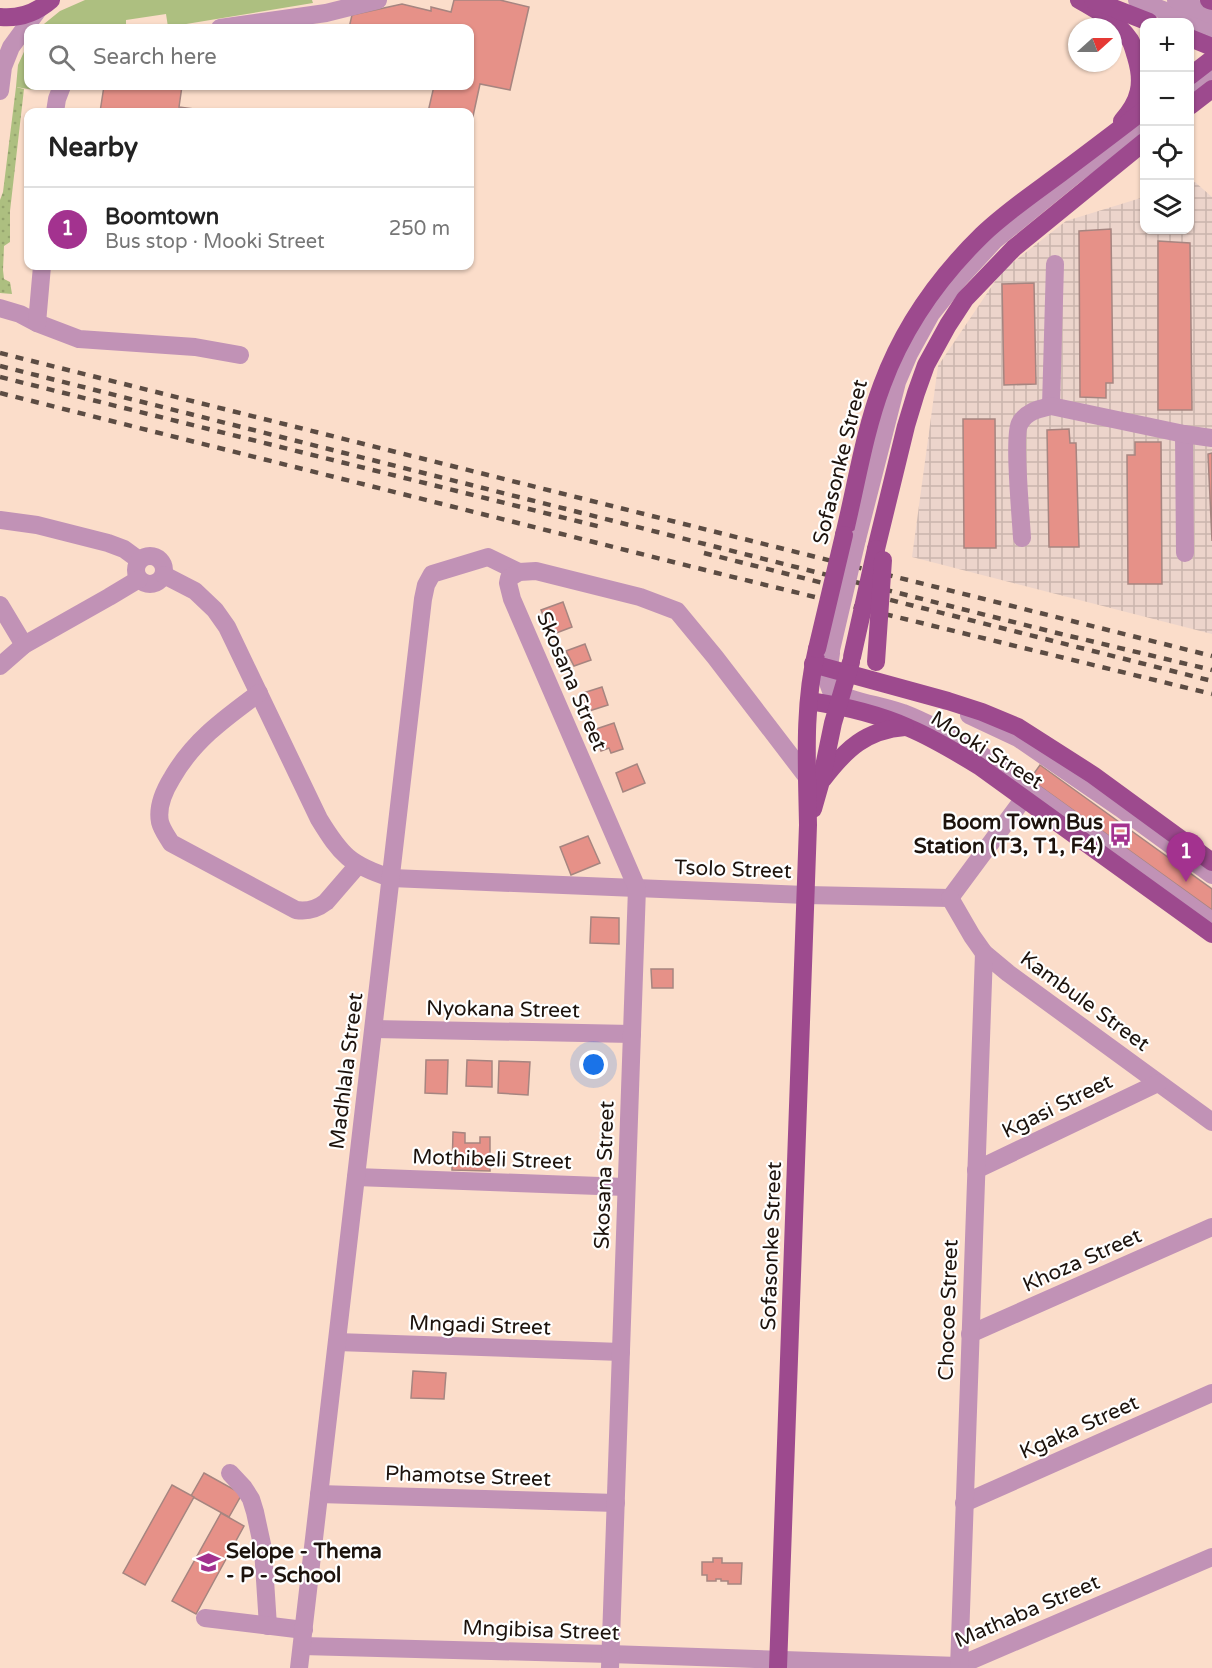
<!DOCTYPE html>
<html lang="en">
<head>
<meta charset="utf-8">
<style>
	body { margin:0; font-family:"Varela Round",sans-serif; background:#f6f6f6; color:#222 }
	.controls { position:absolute; right:18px; top:18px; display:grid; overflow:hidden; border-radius:12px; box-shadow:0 2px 4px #0004 }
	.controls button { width:54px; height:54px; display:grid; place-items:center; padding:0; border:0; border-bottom:2px solid #e0e0e0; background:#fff; color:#222; font:30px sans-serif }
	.compass { position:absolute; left:1068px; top:18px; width:54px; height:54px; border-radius:50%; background:#fff; box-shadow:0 2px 4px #0004; rotate:69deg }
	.you { position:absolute; left:594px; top:1065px; width:21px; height:21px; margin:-15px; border:4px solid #fff; border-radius:50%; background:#1a73e8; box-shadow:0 0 0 9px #1a73e833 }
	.badge { display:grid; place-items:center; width:39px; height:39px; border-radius:50%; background:#a3328f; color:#fff; font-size:20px; font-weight:700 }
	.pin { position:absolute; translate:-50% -50px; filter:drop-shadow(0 2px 3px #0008) }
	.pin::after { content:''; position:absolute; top:32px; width:21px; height:18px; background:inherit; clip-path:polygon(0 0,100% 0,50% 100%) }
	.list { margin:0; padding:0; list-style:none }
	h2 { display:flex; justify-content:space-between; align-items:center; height:78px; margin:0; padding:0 24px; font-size:26px }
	h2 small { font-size:20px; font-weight:400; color:#767676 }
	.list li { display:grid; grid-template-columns:39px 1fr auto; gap:18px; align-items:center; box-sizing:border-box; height:84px; padding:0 24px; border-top:2px solid #e0e0e0 }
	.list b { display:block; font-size:22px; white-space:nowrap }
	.list p { margin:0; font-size:20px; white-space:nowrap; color:#767676 }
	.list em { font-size:20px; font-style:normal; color:#767676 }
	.icon { flex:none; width:33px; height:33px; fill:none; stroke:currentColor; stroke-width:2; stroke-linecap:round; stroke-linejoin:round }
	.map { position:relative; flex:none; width:1212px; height:1668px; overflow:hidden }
	.search { position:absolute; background:#fff; box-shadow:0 2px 4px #0004; left:24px; top:24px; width:450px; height:66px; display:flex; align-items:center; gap:15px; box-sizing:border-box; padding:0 21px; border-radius:12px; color:#767676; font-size:22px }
	.panel { position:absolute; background:#fff; box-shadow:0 2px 4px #0004; left:24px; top:108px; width:450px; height:162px; border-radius:12px }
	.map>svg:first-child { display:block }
	.industrial { fill:url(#industrial-grid) }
	.grass { fill:#adbf80 }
	.garden { fill:url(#garden-dots) }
	.building { fill:#e69188; stroke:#a68580; stroke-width:1.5 }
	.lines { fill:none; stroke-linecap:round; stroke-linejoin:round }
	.minor { stroke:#c192b6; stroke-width:18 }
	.major { stroke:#9d4a8e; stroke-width:18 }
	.rail { stroke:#5c4c43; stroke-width:4.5; stroke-dasharray:8 8; stroke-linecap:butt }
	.minor-bridge { stroke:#c192b6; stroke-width:18 }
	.major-bridge { stroke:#9d4a8e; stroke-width:18 }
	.labels { text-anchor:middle; stroke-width:4.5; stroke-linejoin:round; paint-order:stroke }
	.street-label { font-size:21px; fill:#1d130d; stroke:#fff }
	.poi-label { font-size:21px; font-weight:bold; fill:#1d130d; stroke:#fff; text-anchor:end }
</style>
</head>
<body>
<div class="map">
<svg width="1212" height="1668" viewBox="0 0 1212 1668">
	<defs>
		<pattern id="industrial-grid" width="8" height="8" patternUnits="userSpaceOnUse" patternTransform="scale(1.5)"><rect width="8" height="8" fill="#ecd4cb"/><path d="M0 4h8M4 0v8" fill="none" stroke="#cab5ad"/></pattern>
		<pattern id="garden-dots" width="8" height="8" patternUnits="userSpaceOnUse" patternTransform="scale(1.5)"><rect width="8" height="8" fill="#adbf80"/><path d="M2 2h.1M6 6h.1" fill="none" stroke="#94a36d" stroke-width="1.8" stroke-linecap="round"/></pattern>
	</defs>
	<rect width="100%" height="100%" fill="#fbddca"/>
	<path class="industrial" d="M1195,182L1212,197V634L912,557L938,366L1002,271L1066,221L1144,197V230H1190V184Z"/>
	<g class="grass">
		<path d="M85,0H312L313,3L168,27L166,14L126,20V28H39L60,11Z"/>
		<path d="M28,43V86H35L34,90L16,87L18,65Z"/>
	</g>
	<path class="garden" d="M16,87L24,89L10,211V242L4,246L3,270L4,279L10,282L12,294L0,293V200L3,192Z"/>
	<g class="building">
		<path d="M454,0H500L529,7L510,90L480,84L470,130H473L470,146V112H428L434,86H470V28H349L352,15L402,4L431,11V7L451,12Z"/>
		<path d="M104,86H182L179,107L217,112H100Z"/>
		<path d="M1111,229L1113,383H1106V398L1080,397L1079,231Z"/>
		<path d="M1158,241L1190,243L1192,410H1158Z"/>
		<path d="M1034,283L1036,384L1004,385L1002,284Z"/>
		<path d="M963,419H995L996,548H964Z"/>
		<path d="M1069,429L1070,443H1076L1079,547H1049L1047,430Z"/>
		<path d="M1135,442H1161L1162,584H1128L1127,455H1135Z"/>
		<path d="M1212,453V541L1208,454Z"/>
		<path d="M563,602L572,627L551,635L541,610Z"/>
		<path d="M585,644L591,660L574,666L566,651Z"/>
		<path d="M602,687L608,705L586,712L580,694Z"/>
		<path d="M614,723L623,749L611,753L609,748L601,751L593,730Z"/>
		<path d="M637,764L645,783L623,792L616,773Z"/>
		<path d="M1040,765L1212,889V910L1030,779Z"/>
		<path d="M588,836L600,863L571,875L560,847Z"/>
		<path d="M591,917L619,918V944L590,943Z"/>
		<path d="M651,969H673V988H652Z"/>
		<path d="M426,1060H448L447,1094L425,1093Z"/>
		<path d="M467,1060L492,1061V1087L466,1086Z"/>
		<path d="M499,1061L530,1062L528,1095L498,1093Z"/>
		<path d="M453,1132L465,1133V1143H480V1137H490V1171L452,1170Z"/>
		<path d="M413,1371L446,1373L444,1399L411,1398Z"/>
		<path d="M204,1473L242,1494L229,1517L191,1496Z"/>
		<path d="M172,1485L194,1497L145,1585L123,1573Z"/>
		<path d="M221,1513L244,1526L196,1614L172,1601Z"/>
		<path d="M713,1558H722V1563H742L741,1584H728V1581H721V1579H716V1581H707V1575H702V1562H713Z"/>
	</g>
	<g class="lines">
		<g class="minor">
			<path d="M1137,0L1212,29"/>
			<path d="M1176,0L1212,15"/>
			<path d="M220,28L326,13L378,0"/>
			<path d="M1190,87L1212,70"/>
			<path d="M0,91L3,67L11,47L38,10"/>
			<path d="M55,112L57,99L62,86"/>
			<path d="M0,308L20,314L37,323L79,339L195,347L240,355"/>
			<path d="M37,323L42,266"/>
			<path d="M1051,406L1055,264"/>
			<path d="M1184,434L1185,553"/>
			<path d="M0,520L37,525L108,543L124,549L139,560"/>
			<path d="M1022,538C1021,519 1013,434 1020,423C1027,411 1039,409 1051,406L1184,434L1212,438"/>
			<path d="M857,539L897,382L909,354L931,314L959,279L995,240L1076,174L1144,123"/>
			<circle cx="150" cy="570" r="14"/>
			<path d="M164,575L195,591L215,610L227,627L319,819C341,855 350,865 391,878L806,895L950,898L1024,798"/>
			<path d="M0,605L24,645"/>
			<path d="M831,653L827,680L831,691C854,702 880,705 903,713C929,723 952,736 975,750L1212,921"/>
			<path d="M0,666L24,645L109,597L139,579"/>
			<path d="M259,693C225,718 193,741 172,778C164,791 157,807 160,822C162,830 167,836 171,843L296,910C308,912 317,909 326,902L358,865"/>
			<path d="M969,715L1018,738L1120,808L1212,875"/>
			<path d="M950,898L972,936L984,953L1008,973L1212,1122"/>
			<path d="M374,1029L632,1034"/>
			<path d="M976,1170L1158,1083"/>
			<path d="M356,1177L626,1187"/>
			<path d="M970,1334L1212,1227"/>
			<path d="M337,1342L621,1352"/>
			<path d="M230,1473L244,1488L251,1499L255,1512L263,1549L268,1626"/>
			<path d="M319,1494L616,1503"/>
			<path d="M964,1503L1212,1393"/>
			<path d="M205,1618L304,1630"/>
			<path d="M302,1646L610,1654L958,1666L1212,1557"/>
			<path d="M299,1668L423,599L426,585L432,574L488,557L519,572"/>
			<path d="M610,1668L637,888L512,599L508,583L509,578L519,572L536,571L640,597L677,611L715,657L807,777"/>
			<path d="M959,1668L984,953"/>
		</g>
		<g class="major">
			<path d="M1079,0C1097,10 1118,22 1130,40C1133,45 1134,51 1136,57C1144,83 1140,101 1122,121"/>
			<path d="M1093,0L1149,22"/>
			<path d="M1209,0L1212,1"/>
			<path d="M0,17C20,19 36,13 51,0"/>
			<path d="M1190,38L1212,47"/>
			<path d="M1190,76L1212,59"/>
			<path d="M1190,106L1212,89"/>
			<path d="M844,535C856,486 864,433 882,385C903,328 939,277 982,235C1006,212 1034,193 1061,173C1089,152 1117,131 1144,110"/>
			<path d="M876,549L906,426L916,393L926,365L948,325L965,299L1014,248L1144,142"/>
			<path d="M813,664L948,701L982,712L1018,727L1093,775L1212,862"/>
			<path d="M809,701C843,706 878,714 909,728C933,738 956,752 979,766L1212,934"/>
			<path d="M823,779C846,749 866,730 905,727"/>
			<path d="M813,809L821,781L833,723L851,662"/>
			<path d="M778,1668L808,825C807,767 803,706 817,649"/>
		</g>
		<g class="rail">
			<path d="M0,353L1212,656"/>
			<path d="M0,366L1057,633L1212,670"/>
			<path d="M0,377L605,528"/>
			<path d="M0,393L729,576L1212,694"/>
			<path d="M704,553L1212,681"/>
		</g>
		<path class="minor-bridge" d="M831,650L857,539"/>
		<g class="major-bridge">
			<path d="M817,649L844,535"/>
			<path d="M852,657L876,549"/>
			<path d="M876,662L883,560"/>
		</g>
	</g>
	<defs>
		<symbol id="bus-bare" viewBox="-9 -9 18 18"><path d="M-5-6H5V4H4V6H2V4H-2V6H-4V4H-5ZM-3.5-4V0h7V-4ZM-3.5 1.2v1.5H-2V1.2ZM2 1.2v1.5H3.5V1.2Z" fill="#a3328f" stroke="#fff" stroke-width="2.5" paint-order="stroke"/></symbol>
		<symbol id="school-bare" viewBox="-9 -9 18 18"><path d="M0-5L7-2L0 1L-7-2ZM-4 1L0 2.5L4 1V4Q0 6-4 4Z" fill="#a3328f" stroke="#fff" stroke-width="2.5" paint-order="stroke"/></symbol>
	</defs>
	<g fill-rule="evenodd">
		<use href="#bus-bare" x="1104" y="818" width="33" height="33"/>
		<use href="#school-bare" x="192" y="1546" width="33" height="33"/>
	</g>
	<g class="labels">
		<g class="street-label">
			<text transform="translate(840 462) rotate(-76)" y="7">Sofasonke Street</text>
			<text transform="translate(572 681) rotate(67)" y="7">Skosana Street</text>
			<text transform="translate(987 750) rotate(32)" y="7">Mooki Street</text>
			<text transform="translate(733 869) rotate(2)" y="7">Tsolo Street</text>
			<text transform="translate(1085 1001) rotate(36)" y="7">Kambule Street</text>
			<text transform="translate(503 1009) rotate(1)" y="7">Nyokana Street</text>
			<text transform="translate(346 1071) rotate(-83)" y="7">Madhlala Street</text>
			<text transform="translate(1057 1106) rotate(-26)" y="7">Kgasi Street</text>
			<text transform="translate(492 1159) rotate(2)" y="7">Mothibeli Street</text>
			<text transform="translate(604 1175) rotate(-88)" y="7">Skosana Street</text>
			<text transform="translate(771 1246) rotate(-88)" y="7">Sofasonke Street</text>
			<text transform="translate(1082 1260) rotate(-24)" y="7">Khoza Street</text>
			<text transform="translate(948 1310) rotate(-88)" y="7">Chocoe Street</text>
			<text transform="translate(480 1325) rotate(2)" y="7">Mngadi Street</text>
			<text transform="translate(1079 1427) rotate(-24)" y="7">Kgaka Street</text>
			<text transform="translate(468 1476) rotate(2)" y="7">Phamotse Street</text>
			<text transform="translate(1027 1611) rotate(-23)" y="7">Mathaba Street</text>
			<text transform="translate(541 1630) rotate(2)" y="7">Mngibisa Street</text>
		</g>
		<g class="poi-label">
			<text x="1103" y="829">Boom Town Bus<tspan x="1103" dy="24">Station (T3, T1, F4)</tspan></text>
			<text x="226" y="1558" text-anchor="start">Selope - Thema<tspan x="226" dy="24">- P - School</tspan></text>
		</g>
	</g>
</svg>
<div class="controls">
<button>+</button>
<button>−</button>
<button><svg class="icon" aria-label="locate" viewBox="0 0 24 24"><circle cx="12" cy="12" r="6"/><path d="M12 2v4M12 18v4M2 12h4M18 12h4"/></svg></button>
<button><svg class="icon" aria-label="layers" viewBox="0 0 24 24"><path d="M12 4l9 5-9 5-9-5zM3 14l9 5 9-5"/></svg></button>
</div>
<svg class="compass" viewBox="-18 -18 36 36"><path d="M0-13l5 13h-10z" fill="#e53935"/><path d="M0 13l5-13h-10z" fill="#767676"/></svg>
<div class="you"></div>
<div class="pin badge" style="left:1186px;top:882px">1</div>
<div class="search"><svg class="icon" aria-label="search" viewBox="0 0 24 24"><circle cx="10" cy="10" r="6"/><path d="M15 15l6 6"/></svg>Search here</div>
<section class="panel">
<h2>Nearby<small></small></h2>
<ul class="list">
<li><span class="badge">1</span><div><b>Boomtown</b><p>Bus stop · Mooki Street</p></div><em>250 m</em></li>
</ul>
</section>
</div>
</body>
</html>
